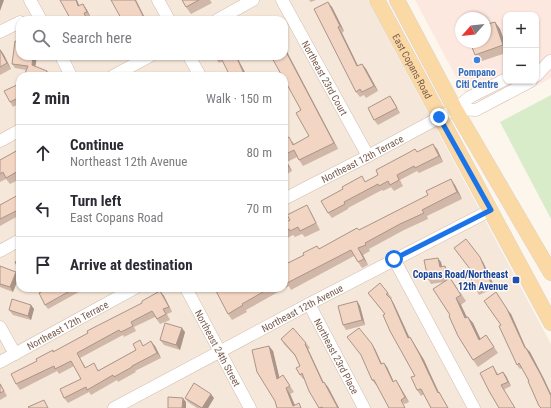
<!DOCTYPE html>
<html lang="en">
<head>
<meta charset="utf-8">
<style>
	body { margin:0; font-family:"Roboto Condensed",sans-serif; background:#f7f7f7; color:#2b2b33 }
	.controls { position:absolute; right:12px; top:12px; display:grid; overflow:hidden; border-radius:8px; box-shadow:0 1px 3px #0004 }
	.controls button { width:36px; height:36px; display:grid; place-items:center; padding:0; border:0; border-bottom:1px solid #e1e1e2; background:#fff; color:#2b2b33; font:20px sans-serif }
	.compass { position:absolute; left:455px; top:12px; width:36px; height:36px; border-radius:50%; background:#fff; box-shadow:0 1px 3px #0004; rotate:243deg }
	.stop { position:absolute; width:12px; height:12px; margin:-9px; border:3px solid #1a73e8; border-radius:50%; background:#fff }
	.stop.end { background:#1a73e8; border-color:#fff; box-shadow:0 1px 4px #0008 }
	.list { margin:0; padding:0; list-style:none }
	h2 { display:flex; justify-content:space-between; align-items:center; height:52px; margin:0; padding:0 16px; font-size:17px }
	h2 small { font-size:13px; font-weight:400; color:#7c7c81 }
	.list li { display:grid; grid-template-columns:26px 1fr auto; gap:12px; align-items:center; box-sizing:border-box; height:56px; padding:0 16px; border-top:1px solid #e1e1e2 }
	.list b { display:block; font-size:15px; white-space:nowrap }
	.list p { margin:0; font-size:13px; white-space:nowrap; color:#7c7c81 }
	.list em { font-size:13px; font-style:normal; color:#7c7c81 }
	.icon { flex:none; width:22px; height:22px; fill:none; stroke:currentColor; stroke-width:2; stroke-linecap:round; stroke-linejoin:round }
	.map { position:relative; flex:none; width:551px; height:408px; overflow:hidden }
	.search { position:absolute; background:#fff; box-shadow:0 1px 3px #0004; left:16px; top:16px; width:272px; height:44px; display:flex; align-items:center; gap:10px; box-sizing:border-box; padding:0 14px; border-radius:12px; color:#7c7c81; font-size:15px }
	.panel { position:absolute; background:#fff; box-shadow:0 1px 3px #0004; left:16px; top:72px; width:272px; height:220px; border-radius:12px }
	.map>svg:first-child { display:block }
	.residential { fill:#f5e8da; fill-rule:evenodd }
	.commercial { fill:#fde8e0; fill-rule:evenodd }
	.grass { fill:#d8ecc9 }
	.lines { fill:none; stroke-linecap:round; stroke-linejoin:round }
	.minor-casing { stroke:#d1beb0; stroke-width:13 }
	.major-casing { stroke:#dad1cd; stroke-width:16 }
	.minor { stroke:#fff; stroke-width:12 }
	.major { stroke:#fbd9a5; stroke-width:15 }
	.wall { fill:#d1b7a8 }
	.shaded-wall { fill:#aa9588 }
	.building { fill:#f3d5c3; stroke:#aa9588 }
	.route { stroke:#1a73e8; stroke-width:5 }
	.shop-dot { fill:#3f7fe0; stroke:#fffaf3; stroke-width:1.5 }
	.transit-dot { fill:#1a4fb4; stroke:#fffaf3; stroke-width:1.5 }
	.labels { text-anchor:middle; stroke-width:3; stroke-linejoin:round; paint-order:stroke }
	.street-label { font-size:10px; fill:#7a5c4d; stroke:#fffaf3 }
	.shop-label { font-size:10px; font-weight:bold; fill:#366cbe; stroke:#fffaf3 }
	.transit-label { font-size:10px; font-weight:bold; fill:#164399; stroke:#fffaf3; text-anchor:end }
</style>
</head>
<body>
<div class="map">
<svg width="551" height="408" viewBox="0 0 551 408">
	<rect width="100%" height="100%" fill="#fdf6ec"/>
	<path class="residential" d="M0,0H368L551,344V408H0ZM20,20H284V56H20ZM20,76H284V288H20Z"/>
	<path class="commercial" d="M415,0H551V78L492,109L463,90ZM506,15H536V81H506ZM461,18H485V42H461Z"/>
	<path class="grass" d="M551,95V219L500,122Z"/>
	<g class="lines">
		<defs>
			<g id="minor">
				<path d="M30,0L41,20"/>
				<path d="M158,0L169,20"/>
				<path id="s1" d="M282,0L368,156"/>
				<path d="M217,20L253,0"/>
				<path d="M0,32L20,22"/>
				<path d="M61,56L71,76"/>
				<path d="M189,56L200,76"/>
				<path d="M113,76L150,56"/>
				<path d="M536,76L550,61"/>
				<path d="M455,109L476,110L531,81"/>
				<path d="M0,141L20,130"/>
				<path id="s2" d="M284,199L368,156L455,109L470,97L506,79"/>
				<path d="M0,251L20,240"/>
				<path d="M394,259L474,408"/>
				<path id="s3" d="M186,288L250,408"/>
				<path id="s4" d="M309,304L364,408"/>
				<path d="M0,327L15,354"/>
				<path id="s5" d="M0,362L135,288"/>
				<path id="s6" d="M114,408L309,304L491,210"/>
			</g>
			<g id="major">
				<path id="s7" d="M377,0L551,323"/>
				<path d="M397,0L455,109L551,273"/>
			</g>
		</defs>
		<use href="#minor" class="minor-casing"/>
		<use href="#major" class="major-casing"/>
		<use href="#minor" class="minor"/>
		<use href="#major" class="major"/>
	</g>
	<g class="wall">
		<path d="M182,0H210L212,3L191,14L186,7Z"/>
		<path d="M309,0H316L311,2Z"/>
		<path d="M83,4L87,10L91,18L88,19L89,20H71L80,6Z"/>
		<path d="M332,7L344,31L342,33L358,66L362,64L366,69L378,91L366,98L364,95L360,97L356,92Z"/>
		<path d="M495,22L500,29L506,46V53L479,62L475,55L489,26Z"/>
		<path d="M0,49L4,55L11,69L0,75Z"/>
		<path d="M37,56L35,66L50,75V76H24L26,70L15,68L12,64Z"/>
		<path d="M214,56H244L238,59L223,61L219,63Z"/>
		<path d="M284,56L338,149L303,166L297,157L287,162L292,171L284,176V135L286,138L293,142L294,144L309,136L301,110Z"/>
		<path d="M19,84L20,86V103L13,107L10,102Z"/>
		<path d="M390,96L400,113L378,125L374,120Z"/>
		<path d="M415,149L417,152L437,149L443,162L419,173L417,171L400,180L403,186L394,191L391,187L383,191L382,190L348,208V209L332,218L328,213L366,182L378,175Z"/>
		<path d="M18,150L20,152V179L10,184L6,179L0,182V160Z"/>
		<path d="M455,185L462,199L427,216L428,219L404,230L369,249L370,251L363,255L368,265L362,268L354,256L291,290L289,286L246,310L247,312L232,320L228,314L232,290L235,288H284V265L304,255L317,246L319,249L357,228L359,230Z"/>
		<path d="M20,194V215L0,226V205Z"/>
		<path d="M311,212L320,230L305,237L302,234L295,237L293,235L284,240V223Z"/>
		<path d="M441,262L442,266L448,271L449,276L466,301L461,305L467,317L473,323L480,339L486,335L498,353L478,367L473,360L450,315L444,282L431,284L428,279Z"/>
		<path d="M483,262L495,288L479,295L476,290L474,278Z"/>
		<path d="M0,266L19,277L13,292L0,287Z"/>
		<path d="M49,288H86L48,309L45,305Z"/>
		<path d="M160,291L164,296L172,312L167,314L170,320L160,324L155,317L134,327L136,331L124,337L123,335L80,358L86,368L99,370L136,350L144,345L155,346L161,358L135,371L136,372L118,382L117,380L91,395L89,392L68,403L64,398L81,379L74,366L59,374L57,371L20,390L16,384L54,352L88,333L142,303Z"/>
		<path d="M368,293H388L392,298L391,299L394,304L409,337H410L413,342L424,360L439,392L448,408H431L424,394L421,396L417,390L415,376L385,314Z"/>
		<path d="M357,301L360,306L365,325L346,330L343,325Z"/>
		<path d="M31,305L34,309L31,320L13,315L9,310Z"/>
		<path d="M511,314L526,348L530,352L544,379L551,394V408L529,381L522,368L520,369L517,365L501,325Z"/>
		<path d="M185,332L180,350L164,345L160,340Z"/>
		<path d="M281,339L306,343L310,348L308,349L324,383L328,387L339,408H319L304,379H303L300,375V366L296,357L284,344Z"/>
		<path d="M269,346L273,351L279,378L283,375L294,392L290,394L295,405L277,408Z"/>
		<path d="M375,349L382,364L387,367L394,382L399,385L409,402L405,404L376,385L372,380Z"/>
		<path d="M493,366L498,374L503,372L506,376L511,386L505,389L499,408Z"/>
		<path d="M0,383L7,396L0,400Z"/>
		<path d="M185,398H214L208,408H197L188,402Z"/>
	</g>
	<g class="shaded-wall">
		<path d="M0,0H4L0,11Z"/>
		<path d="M76,0H77L82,12L78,6Z"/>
		<path d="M135,0H136L146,20H145Z"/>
		<path d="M328,2L332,7L344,31L340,26Z"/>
		<path d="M83,4L87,10L91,18L87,12Z"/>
		<path d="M495,22L500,29L506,46V49L503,45Z"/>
		<path d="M338,27L342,33L361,72L357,66Z"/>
		<path d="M284,46L338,149L334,143L284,48Z"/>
		<path d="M0,49L4,55L11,69L7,63Z"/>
		<path d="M33,56H37L35,69L32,65Z"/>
		<path d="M236,56L238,59L247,76H245Z"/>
		<path d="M362,64L366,69L378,91L374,86Z"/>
		<path d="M47,71L50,75V76H45Z"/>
		<path d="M390,96L393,100L400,113L397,108Z"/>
		<path d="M433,144L437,149L443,162L439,156Z"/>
		<path d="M284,157L287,162L292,171L288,166Z"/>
		<path d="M451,179L455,185L462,199L457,192Z"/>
		<path d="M358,248L363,255L368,265L364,259Z"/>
		<path d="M480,257L483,262L495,288L491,283Z"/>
		<path d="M438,258L441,262L443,271L440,267Z"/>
		<path d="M445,266L448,271L449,276L452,280L446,271Z"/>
		<path d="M16,272L19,277L13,292L10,287Z"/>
		<path d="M160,291L164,296L172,312L169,307Z"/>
		<path d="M456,298L461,305L470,324L465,318Z"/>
		<path d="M391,299L394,304L412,343L408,338Z"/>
		<path d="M357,301L360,306L365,325L362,320Z"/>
		<path d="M31,305L34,309L31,320L28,316Z"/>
		<path d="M507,309L511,314L528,353L525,348Z"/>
		<path d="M468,317L473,323L484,346L479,340Z"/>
		<path d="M182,328L185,332L180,350L176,345Z"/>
		<path d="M410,337L424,360L441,398L438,393Z"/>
		<path d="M151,341L155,346L161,358L157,353Z"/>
		<path d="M305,344L308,349L326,388L323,383Z"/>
		<path d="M372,344L375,349L384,369L381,364Z"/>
		<path d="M269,346L273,351L281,384L277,379Z"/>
		<path d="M526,348L530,352L544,379L551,394V396Z"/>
		<path d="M384,363L387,367L396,387L393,382Z"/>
		<path d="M503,372L506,376L511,386L508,382Z"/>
		<path d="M396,380L399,385L409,402L405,397Z"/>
		<path d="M324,382L328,387L339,408H338Z"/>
		<path d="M286,388L290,394L296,408L293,406Z"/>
		<path d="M211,394L214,398L208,408H202Z"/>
		<path d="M183,398L186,402V408H182Z"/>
	</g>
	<g class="building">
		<path d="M60,0H76L78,6L83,4L87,12L84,13L87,20H71Z"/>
		<path d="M111,0H135L145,20H122Z"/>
		<path d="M182,0H199L186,7Z"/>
		<path d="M328,2L340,26L338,27L357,66L362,64L374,86L362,92L360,89L356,92L314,9Z"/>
		<path d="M495,22L503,45L475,55L470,42H485V27L489,26L488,24Z"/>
		<path d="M15,41L20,42V56H33L32,65L47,71L45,76H24L28,66L12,64Z"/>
		<path d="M284,48L334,143L299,160L294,150L284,155V137L285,139L289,137L293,145L309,136L296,113L301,110L284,79V76H282L271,56H284Z"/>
		<path d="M0,50L7,63L0,67Z"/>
		<path d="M220,56H236L245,76H230Z"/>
		<path d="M151,73L174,76H151Z"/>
		<path d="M19,84L20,87V97L10,102L4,91Z"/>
		<path d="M390,96L397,108L374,120L368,108Z"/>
		<path d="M433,144L439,156L415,168L414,166L397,175L399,180L390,185L388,181L379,186L378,184L344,202L345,204L328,213L321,201L343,189L342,187L362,176L365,182L378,175L376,170L408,153L415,149L417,152Z"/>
		<path d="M18,150L20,153V170L6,178L3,172L0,174V160Z"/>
		<path d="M284,157L288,166L284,168Z"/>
		<path d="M451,179L457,192L422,210L424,213L400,224L365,243L366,245L358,248L364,259L358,262L351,250L287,283L285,280L284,281V265L304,255L303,253L317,246L319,249L357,228L359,230L428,195L426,191Z"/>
		<path d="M20,194V209L0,219V205Z"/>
		<path d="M307,205L316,223L300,231L298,227L290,231L289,229L284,231V223L290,220L287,215Z"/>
		<path d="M466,239L480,257L491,283L476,290L471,279L474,278L470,269L454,248Z"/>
		<path d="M438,258L440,267L445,266L446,271L449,276L428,279L424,260Z"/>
		<path d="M20,259V271L15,262Z"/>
		<path d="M0,266L16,272L10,287L0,284Z"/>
		<path d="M450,278L461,295L456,298L465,318L468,317L479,340L486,335L494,347L473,360L458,336L449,316L450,315L433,289Z"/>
		<path d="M380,283L388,293L386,294L391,299L408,338L410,337L420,355L438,393L439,392L448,408H431L421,389L417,390L411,377L415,376L390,331L383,315L385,314L368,293Z"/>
		<path d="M49,288H75L45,305L39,293Z"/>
		<path d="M221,288H230L231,290L235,288H270L242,304L243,305L228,314L216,291Z"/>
		<path d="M160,291L169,307L163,309L166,314L157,319L152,311L131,322L133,326L121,332L119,330L77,353L85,368L94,363L98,371L136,350L133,344L140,340L143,346L151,341L157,353L132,366V367L114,377L113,375L87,390L86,387L64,398L60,389L81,379L71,361L55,369L54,366L16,384L11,374L37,361L36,359L53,350V352L88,333L87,331L142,303V301Z"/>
		<path d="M496,292L507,309L525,348H526L541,375L551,396V408H541L539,406L528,381H529L519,363L517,365L499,326L501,325L484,301Z"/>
		<path d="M12,299L31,305L28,316L9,310Z"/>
		<path d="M357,301L362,320L343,325L338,306Z"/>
		<path d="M165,323L182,328L176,345L160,340Z"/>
		<path d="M293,328L306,343L305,344L323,383L324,382L338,408H323L322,407L319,408L309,391L302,373L300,375L296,368L300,366L295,355L281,339Z"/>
		<path d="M359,328L372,344L381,364L384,363L393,382L396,380L405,397L401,400L405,408H389L374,380H372L361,355L347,337Z"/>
		<path d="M269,346L277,379L283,375L290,386L286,388L293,406L299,403L301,408H277L275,401L257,372L252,350Z"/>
		<path d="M493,366L497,375L503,372L508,382L501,385L515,408H499L489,391L480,373Z"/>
		<path d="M194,383L211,394L202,408L185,398Z"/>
		<path d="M0,384L4,391L0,393Z"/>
		<path d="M168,397L183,398L182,408H168Z"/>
		<path d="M44,400L48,408H29L28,407Z"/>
	</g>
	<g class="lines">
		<path class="route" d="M394,259L491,210L439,117"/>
	</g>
	<circle class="shop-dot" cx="477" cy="60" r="4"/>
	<rect class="transit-dot" x="512" y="276" width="8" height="8" rx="2"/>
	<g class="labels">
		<g class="street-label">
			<text dy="4" stroke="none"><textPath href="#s7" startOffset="75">East Copans Road</textPath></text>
			<text dy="4" stroke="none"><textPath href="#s1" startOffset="89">Northeast 23rd Court</textPath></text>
			<text dy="4" stroke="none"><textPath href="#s2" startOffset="88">Northeast 12th Terrace</textPath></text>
			<text dy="4" stroke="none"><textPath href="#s6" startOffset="213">Northeast 12th Avenue</textPath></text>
			<text dy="4" stroke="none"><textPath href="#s5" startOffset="77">Northeast 12th Terrace</textPath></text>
			<text dy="4" stroke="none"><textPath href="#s3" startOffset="68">Northeast 24th Street</textPath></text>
			<text dy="4" stroke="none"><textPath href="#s4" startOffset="59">Northeast 23rd Place</textPath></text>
		</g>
		<g class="shop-label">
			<text x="477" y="76">Pompano<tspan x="477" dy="12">Citi Centre</tspan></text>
		</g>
		<g class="transit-label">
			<text x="508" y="278">Copans Road/Northeast<tspan x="508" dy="12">12th Avenue</tspan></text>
		</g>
	</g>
</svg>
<div class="controls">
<button>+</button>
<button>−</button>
</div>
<svg class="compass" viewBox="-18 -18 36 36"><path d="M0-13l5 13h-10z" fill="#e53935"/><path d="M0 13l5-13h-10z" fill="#7c7c81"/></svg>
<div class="stop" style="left:394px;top:259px"></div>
<div class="stop end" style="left:439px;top:117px"></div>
<div class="search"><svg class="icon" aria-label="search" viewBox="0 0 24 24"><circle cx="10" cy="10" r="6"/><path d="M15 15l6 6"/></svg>Search here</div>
<section class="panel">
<h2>2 min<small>Walk · 150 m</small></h2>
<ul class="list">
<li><svg class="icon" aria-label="ahead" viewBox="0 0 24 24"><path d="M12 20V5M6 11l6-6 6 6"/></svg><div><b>Continue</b><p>Northeast 12th Avenue</p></div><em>80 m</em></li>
<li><svg class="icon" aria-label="left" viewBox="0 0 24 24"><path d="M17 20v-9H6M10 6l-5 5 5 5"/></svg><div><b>Turn left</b><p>East Copans Road</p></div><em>70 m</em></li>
<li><svg class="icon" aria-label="arrive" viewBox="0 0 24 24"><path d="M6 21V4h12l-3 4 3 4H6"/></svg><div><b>Arrive at destination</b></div></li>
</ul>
</section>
</div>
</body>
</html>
